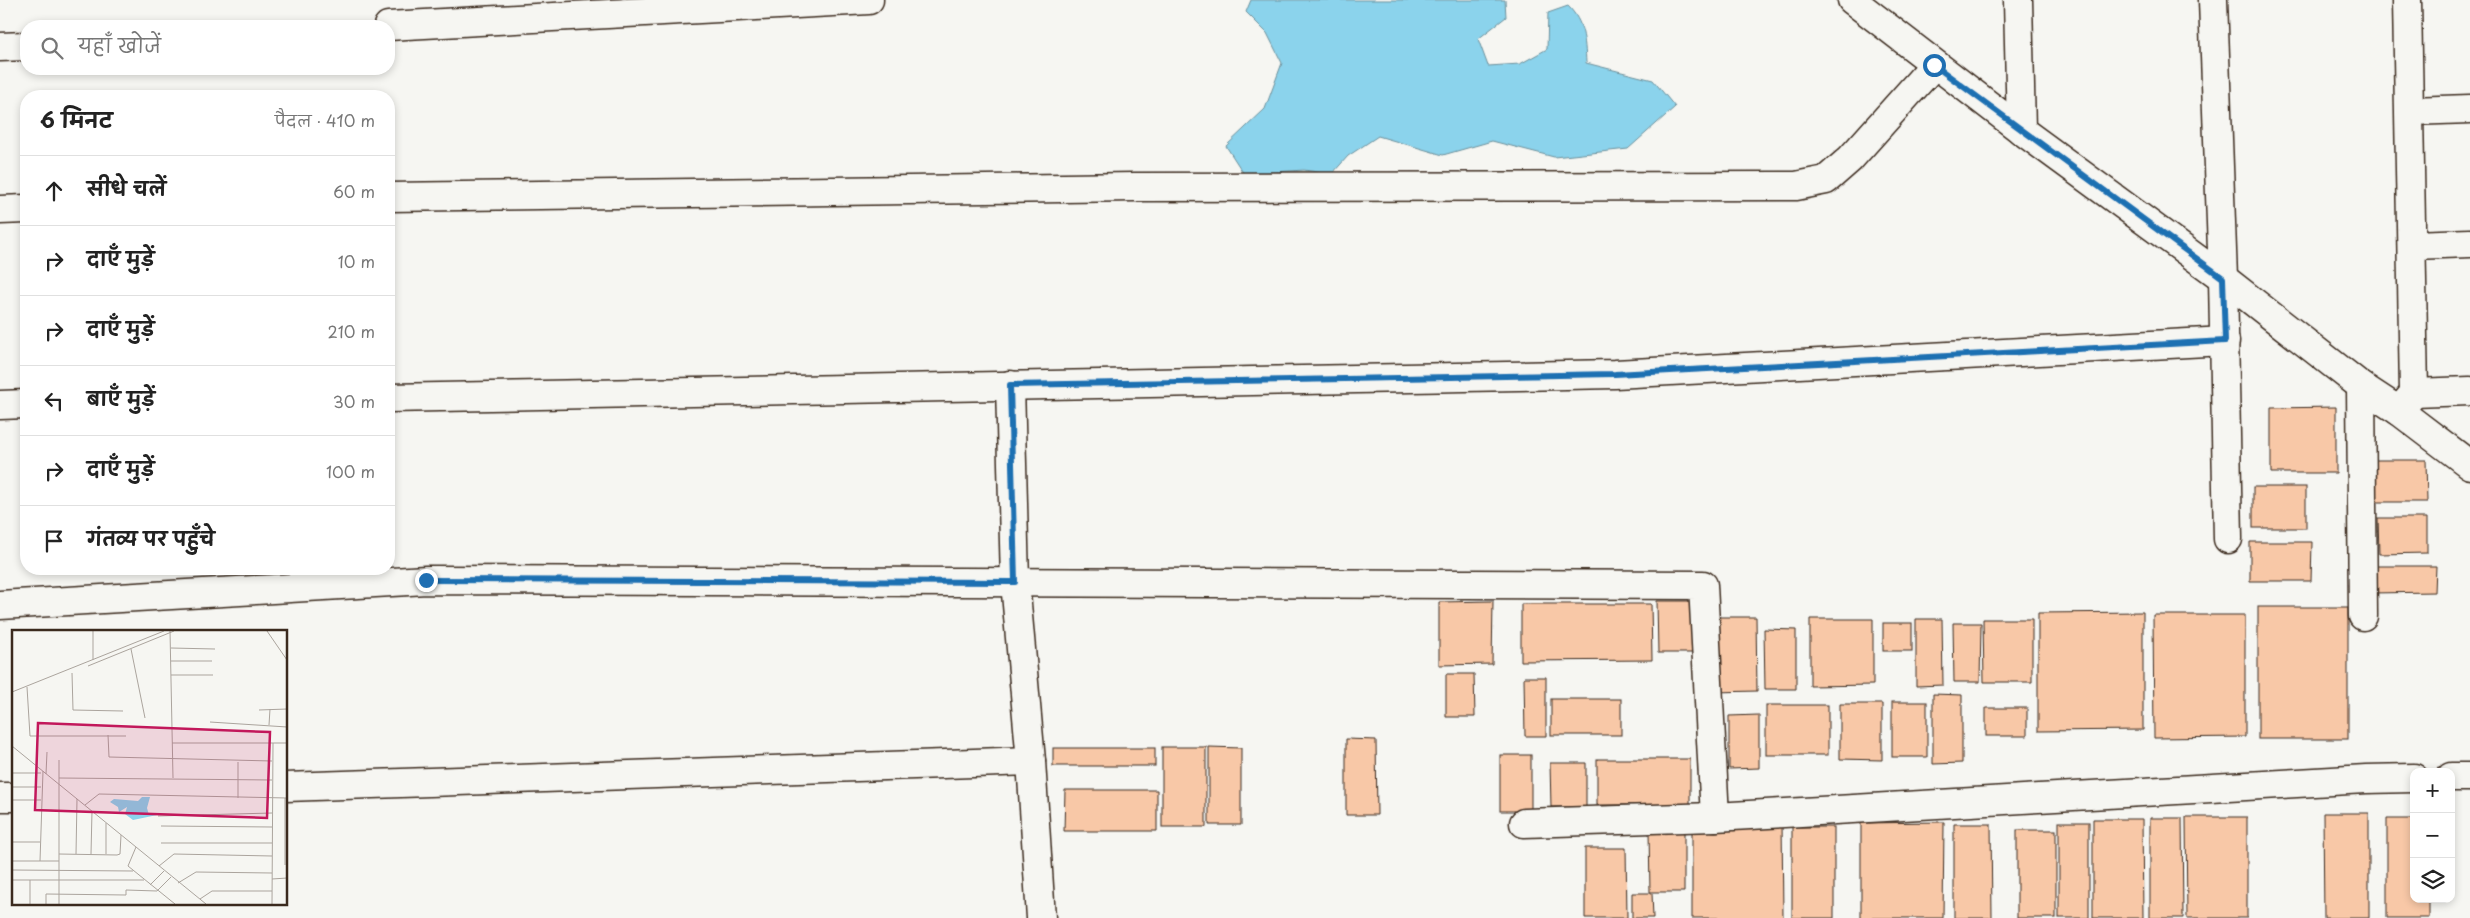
<!DOCTYPE html>
<html lang="hi">
<head>
<meta charset="utf-8">
<style>
	body { margin:0; font-family:"Playpen Sans","Playpen Sans Deva",sans-serif; background:#f2f2f2; color:#222 }
	.controls { position:absolute; right:15px; bottom:15px; display:grid; overflow:hidden; border-radius:10px; box-shadow:0 2px 8px #0003 }
	.controls button { width:45px; height:45px; display:grid; place-items:center; padding:0; border:0; border-bottom:1px solid #e0e0e0; background:#fff; color:#222; font:25px sans-serif }
	.stop { position:absolute; width:15px; height:15px; margin:-11px; border:4px solid #1f6fb2; border-radius:50%; background:#fff }
	.stop.end { background:#1f6fb2; border-color:#fff; box-shadow:0 1px 5px #0008 }
	.list { margin:0; padding:0; list-style:none }
	h2 { display:flex; justify-content:space-between; align-items:center; height:65px; margin:0; padding:0 20px; font-size:21px }
	h2 small { font-size:16px; font-weight:400; color:#767676 }
	.list li { display:grid; grid-template-columns:32px 1fr auto; gap:15px; align-items:center; box-sizing:border-box; height:70px; padding:0 20px; border-top:1px solid #e0e0e0 }
	.list b { display:block; font-size:19px; white-space:nowrap }
	.list em { font-size:16px; font-style:normal; color:#767676 }
	.icon { flex:none; width:28px; height:28px; fill:none; stroke:currentColor; stroke-width:2; stroke-linecap:round; stroke-linejoin:round }
	.map { position:relative; flex:none; width:2470px; height:918px; overflow:hidden }
	.search { position:absolute; background:#fff; box-shadow:0 2px 8px #0003; left:20px; top:20px; width:375px; height:55px; display:flex; align-items:center; gap:12px; box-sizing:border-box; padding:0 18px; border-radius:20px; color:#767676; font-size:19px }
	.panel { position:absolute; background:#fff; box-shadow:0 2px 8px #0003; left:20px; top:90px; width:375px; height:485px; border-radius:20px }
	.map>svg:first-child { display:block }
	.water { fill:#8bd3ec; stroke:#6b8f9a }
	.building { fill:#f8c8a7; stroke:#3b2a1e }
	.lines { fill:none; stroke-linecap:round; stroke-linejoin:round }
	.minor-casing { stroke:#3b2a1e; stroke-width:31 }
	.minor { stroke:#f6f6f2; stroke-width:28 }
	.route { stroke:#1f6fb2; stroke-width:6 }
	.inset-road { fill:none; stroke:#aba49d; stroke-width:1 }
	.view { fill:#c2185b; fill-opacity:0.15; stroke:#c2185b; stroke-width:2.5 }
	.inset-edge { fill:none; stroke:#3b2a1e; stroke-width:2.5 }
</style>
</head>
<body>
<div class="map">
<svg width="2470" height="918" viewBox="0 0 2470 918">
	<rect width="100%" height="100%" fill="#f6f6f2"/>
	<filter id="ink" filterUnits="userSpaceOnUse"><feTurbulence type="fractalNoise" baseFrequency=".02" numOctaves="2"/><feDisplacementMap in="SourceGraphic" scale="10" xChannelSelector="R" yChannelSelector="G"/><feConvolveMatrix kernelMatrix="1 2 1 2 8 2 1 2 1" color-interpolation-filters="sRGB"/></filter>
	<g filter="url(#ink)">
		<path class="water" d="M1251,0H1505L1506,17L1478,39L1488,66L1520,64L1547,49L1548,13L1568,6C1584,22 1585,40 1586,63L1653,80L1675,107L1628,149L1554,157L1492,141L1443,155L1378,136L1348,156L1332,174L1304,170L1244,174L1226,146L1265,109L1282,63L1267,33L1246,12Z"/>
		<g class="building">
			<path d="M2336,407V473H2271V408Z"/>
			<path d="M2372,460H2426L2427,502H2373Z"/>
			<rect x="2253" y="487" width="53" height="41"/>
			<path d="M2378,518H2427V553L2379,554Z"/>
			<path d="M2250,542H2312L2311,581H2250Z"/>
			<path d="M2373,566H2436L2435,592L2372,593Z"/>
			<path d="M1493,601L1492,664L1439,665V602Z"/>
			<path d="M1657,601H1695V653H1658Z"/>
			<path d="M1521,604H1651L1652,660L1521,661Z"/>
			<rect x="2258" y="607" width="90" height="132"/>
			<path d="M2143,612V730L2038,731V613Z"/>
			<path d="M2153,615H2245V737L2154,738Z"/>
			<path d="M1714,617H1756L1757,691L1715,692Z"/>
			<path d="M1810,619H1873V685L1810,686Z"/>
			<path d="M1916,619H1942L1943,685L1916,686Z"/>
			<path d="M1983,619H2032V682H1984Z"/>
			<rect x="1883" y="623" width="29" height="28"/>
			<path d="M1953,623H1981L1980,682H1954Z"/>
			<path d="M1764,629L1796,630V689H1765Z"/>
			<path d="M1446,674H1474L1475,717H1446Z"/>
			<path d="M1524,677H1546V736H1525Z"/>
			<path d="M1933,694L1962,695V763L1933,764Z"/>
			<rect x="1551" y="699" width="70" height="36"/>
			<rect x="1892" y="702" width="35" height="55"/>
			<path d="M1840,704H1882V760L1840,759Z"/>
			<rect x="1766" y="705" width="62" height="50"/>
			<rect x="1986" y="708" width="41" height="28"/>
			<path d="M1759,715V768L1729,769V716Z"/>
			<path d="M1346,739L1376,740L1377,815H1346Z"/>
			<rect x="1162" y="747" width="44" height="80"/>
			<path d="M1209,747L1241,748V825H1209Z"/>
			<rect x="1053" y="748" width="102" height="18"/>
			<rect x="1500" y="755" width="31" height="56"/>
			<rect x="1597" y="759" width="93" height="46"/>
			<path d="M1550,763H1586V807H1551Z"/>
			<path d="M1065,790H1157V831H1064Z"/>
			<path d="M2323,813H2369V918H2324Z"/>
			<path d="M2186,817H2247V918H2187Z"/>
			<path d="M2150,818H2182L2183,918H2150Z"/>
			<path d="M2093,819H2142L2143,918H2093Z"/>
			<path d="M2387,819H2414V899H2429V918H2387Z"/>
			<path d="M1692,822H1782L1783,918H1692Z"/>
			<path d="M1944,822L1943,918H1861V823Z"/>
			<rect x="2059" y="822" width="30" height="96"/>
			<path d="M1954,824H1991L1992,918H1954Z"/>
			<rect x="1792" y="827" width="42" height="91"/>
			<rect x="2017" y="830" width="39" height="88"/>
			<path d="M1649,831H1684V892H1650Z"/>
			<path d="M1585,848H1626L1627,918H1585Z"/>
			<path d="M1632,893H1652L1653,918H1632Z"/>
		</g>
		<g class="lines">
			<defs>
				<g id="minor">
					<path d="M1852,0L2021,130L2223,278L2361,386L2399,411L2470,465"/>
					<path d="M2018,0L2021,130"/>
					<path d="M2213,0L2223,278L2228,539"/>
					<path d="M388,26L869,0"/>
					<path d="M0,47L26,46"/>
					<path d="M2410,111L2470,109"/>
					<path d="M389,197L1135,187L1796,186L1826,180L1850,159L1934,65"/>
					<path d="M0,210L26,209"/>
					<path d="M2412,245L2470,243"/>
					<path d="M1010,385L1015,582L1031,761L1041,918"/>
					<path d="M2361,386L2363,616"/>
					<path d="M2414,393L2470,391"/>
					<path d="M389,398L1615,374L2225,341"/>
					<path d="M0,405L26,404"/>
					<path d="M2399,411L2414,393L2407,0"/>
					<path d="M0,605L426,580L1703,585L1715,817"/>
					<path d="M2451,777H2470"/>
					<path d="M286,787L1031,761"/>
					<path d="M0,797H14"/>
					<path d="M1524,823L1715,817L2366,779L2414,778"/>
				</g>
			</defs>
			<use href="#minor" class="minor-casing"/>
			<use href="#minor" class="minor"/>
		</g>
	</g>
	<g class="lines" filter="url(#ink)">
		<path class="route" d="M426,580L1015,582L1010,385L1615,374L2225,341L2223,278L1934,65"/>
	</g>
	<g transform="translate(12 630)">
		<rect width="275" height="275" fill="#f6f6f2"/>
		<path d="M130,167H138L135,178L137,185H145L121,190L113,184L115,177L107,182L106,177L98,172L102,169L126,171Z" fill="#8bd3ec"/>
		<path class="inset-road" d="M158,1L161,148M255,1L275,30M159,18L203,19M119,19L133,88M81,30V1M159,31H200M76,36L162,1M60,43L61,80L111,81M159,45H201M15,57L18,106H114M0,62L152,1M247,80L275,79M198,92L275,97M257,95L258,79M96,105L97,127L260,131M160,113H275M0,116L194,274M226,132V168M0,143H29M34,144L35,122M47,148L260,150M0,157H29M0,170H29M73,175L87,164L275,168M146,186L260,183M149,196L260,197M0,212H28M149,213H260M124,217L116,236L163,274M47,224L105,225L108,224L109,205M64,224L65,169M79,224L80,181M94,224V193M0,231H47M28,231L31,141M273,235V168M147,236L162,224L260,226M0,240L121,241M260,249L275,248M0,250H132M18,250V274M166,253L184,242L260,243M0,254V274M138,255L152,241M188,269L200,261H260M34,274V264L114,265V260L145,261L159,247M47,274V130M260,274L261,113"/>
		<path class="view" d="M26,93L258,102L255,188L23,180Z"/>
		<rect width="275" height="275" class="inset-edge"/>
	</g>
</svg>
<div class="controls">
<button>+</button>
<button>−</button>
<button><svg class="icon" aria-label="layers" viewBox="0 0 24 24"><path d="M12 4l9 5-9 5-9-5zM3 14l9 5 9-5"/></svg></button>
</div>
<div class="stop" style="left:1934px;top:65px"></div>
<div class="stop end" style="left:426px;top:580px"></div>
<div class="search"><svg class="icon" aria-label="search" viewBox="0 0 24 24"><circle cx="10" cy="10" r="6"/><path d="M15 15l6 6"/></svg>यहाँ खोजें</div>
<section class="panel">
<h2>6 मिनट<small>पैदल · 410 m</small></h2>
<ul class="list">
<li><svg class="icon" aria-label="ahead" viewBox="0 0 24 24"><path d="M12 20V5M6 11l6-6 6 6"/></svg><div><b>सीधे चलें</b></div><em>60 m</em></li>
<li><svg class="icon" aria-label="right" viewBox="0 0 24 24"><path d="M7 20v-9h11M14 6l5 5-5 5"/></svg><div><b>दाएँ मुड़ें</b></div><em>10 m</em></li>
<li><svg class="icon" aria-label="right" viewBox="0 0 24 24"><path d="M7 20v-9h11M14 6l5 5-5 5"/></svg><div><b>दाएँ मुड़ें</b></div><em>210 m</em></li>
<li><svg class="icon" aria-label="left" viewBox="0 0 24 24"><path d="M17 20v-9H6M10 6l-5 5 5 5"/></svg><div><b>बाएँ मुड़ें</b></div><em>30 m</em></li>
<li><svg class="icon" aria-label="right" viewBox="0 0 24 24"><path d="M7 20v-9h11M14 6l5 5-5 5"/></svg><div><b>दाएँ मुड़ें</b></div><em>100 m</em></li>
<li><svg class="icon" aria-label="arrive" viewBox="0 0 24 24"><path d="M6 21V4h12l-3 4 3 4H6"/></svg><div><b>गंतव्य पर पहुँचे</b></div></li>
</ul>
</section>
</div>
</body>
</html>
